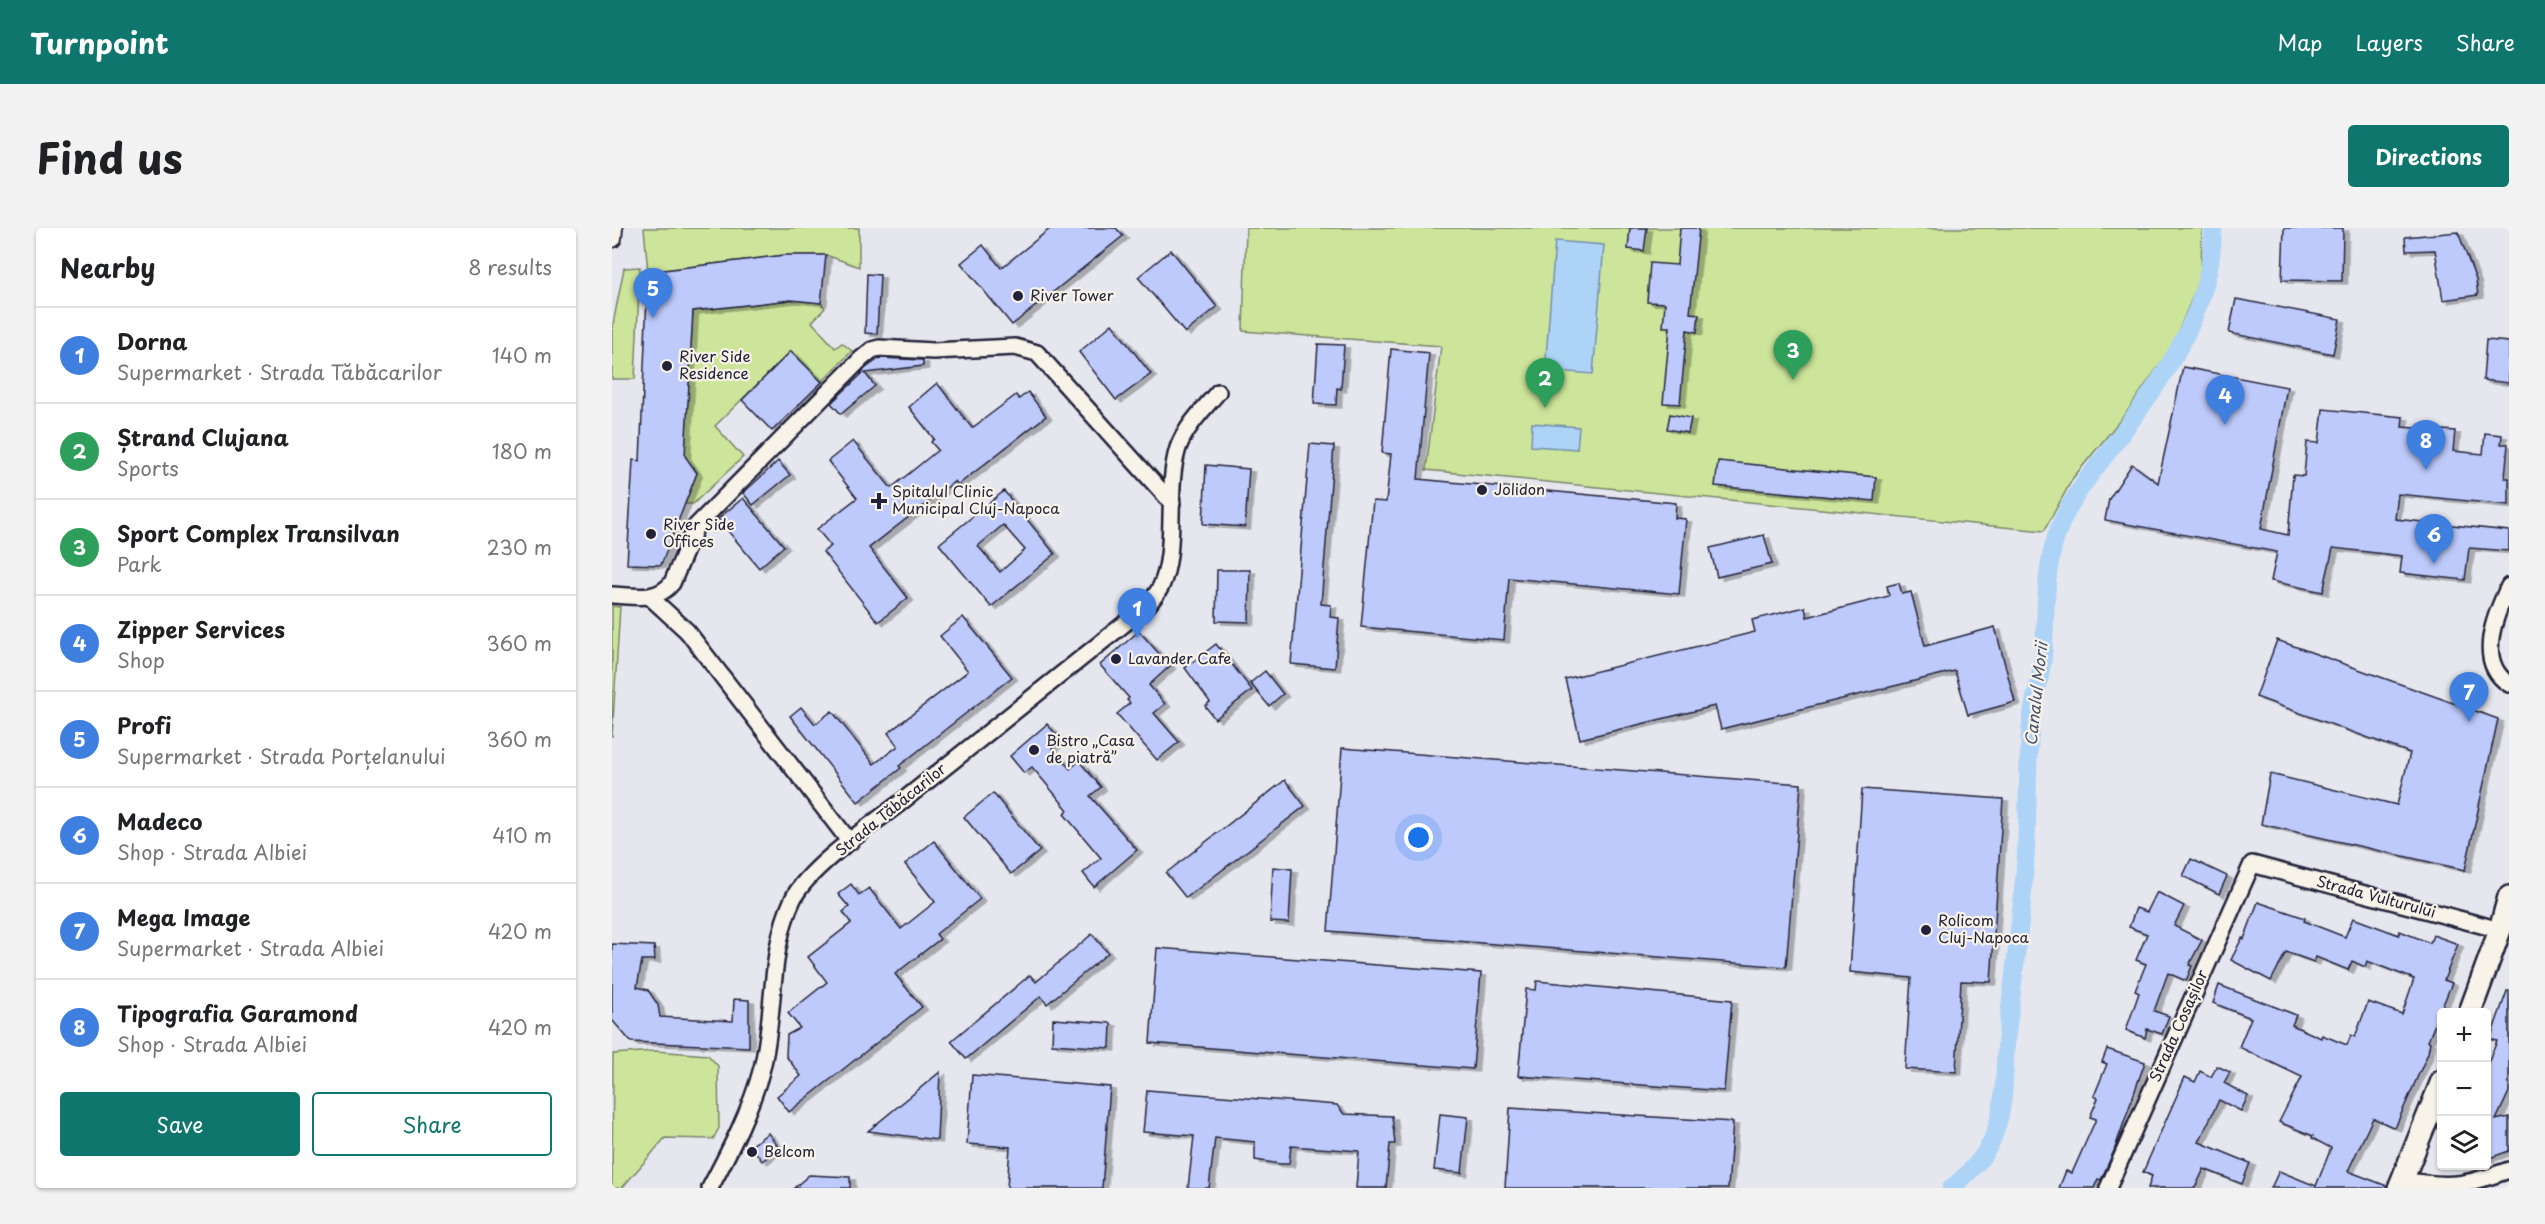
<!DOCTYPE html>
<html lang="en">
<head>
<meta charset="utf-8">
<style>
	body { margin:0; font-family:"Playpen Sans",sans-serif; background:#f2f2f2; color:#202124 }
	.controls { position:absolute; right:18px; bottom:18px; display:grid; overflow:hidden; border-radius:6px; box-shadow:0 2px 4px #0004 }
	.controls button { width:54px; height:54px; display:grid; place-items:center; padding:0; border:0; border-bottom:2px solid #e0e0e0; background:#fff; color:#202124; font:30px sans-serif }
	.you { position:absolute; left:807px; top:610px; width:21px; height:21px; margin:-15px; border:4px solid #fff; border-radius:50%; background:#1a73e8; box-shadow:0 0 0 9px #1a73e833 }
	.badge { display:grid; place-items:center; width:39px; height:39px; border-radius:50%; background:#0f766e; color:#fff; font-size:20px; font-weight:700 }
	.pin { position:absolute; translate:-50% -50px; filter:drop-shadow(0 2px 3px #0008) }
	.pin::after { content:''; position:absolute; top:32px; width:21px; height:18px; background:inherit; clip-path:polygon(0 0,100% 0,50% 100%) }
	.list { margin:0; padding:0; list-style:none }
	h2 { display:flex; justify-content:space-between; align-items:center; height:78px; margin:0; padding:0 24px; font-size:26px }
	h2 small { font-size:20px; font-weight:400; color:#757577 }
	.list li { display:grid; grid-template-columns:39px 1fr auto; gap:18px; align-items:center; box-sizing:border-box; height:96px; padding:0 24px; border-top:2px solid #e0e0e0 }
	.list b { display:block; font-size:22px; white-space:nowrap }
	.list p { margin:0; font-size:20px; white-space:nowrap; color:#757577 }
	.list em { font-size:20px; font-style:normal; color:#757577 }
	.actions { display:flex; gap:12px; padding:18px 24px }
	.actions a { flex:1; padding:14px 0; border:2px solid #0f766e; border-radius:6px; text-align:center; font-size:21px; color:#0f766e }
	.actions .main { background:#0f766e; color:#fff }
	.icon { flex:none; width:33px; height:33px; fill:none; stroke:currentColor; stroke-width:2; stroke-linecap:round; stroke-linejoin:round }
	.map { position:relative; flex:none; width:1897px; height:960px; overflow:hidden; border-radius:6px }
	header { display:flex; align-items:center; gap:36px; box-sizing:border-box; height:84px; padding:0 30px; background:#0f766e; color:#fff }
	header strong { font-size:28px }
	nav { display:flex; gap:33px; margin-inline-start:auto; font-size:21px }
	.intro { display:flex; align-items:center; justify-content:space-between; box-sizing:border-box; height:144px; padding:0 36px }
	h1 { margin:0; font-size:42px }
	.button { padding:15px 27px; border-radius:6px; background:#0f766e; color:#fff; font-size:21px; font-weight:700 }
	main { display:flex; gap:36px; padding:0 36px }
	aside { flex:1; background:#fff; border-radius:6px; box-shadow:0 2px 4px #0004 }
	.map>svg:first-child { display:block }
	.green { fill:#cde59a; stroke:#78846a; stroke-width:1.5 }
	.water { fill:#add4f7; stroke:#758dac; stroke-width:1.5 }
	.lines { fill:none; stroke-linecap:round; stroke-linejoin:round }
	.canal { stroke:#add4f7; stroke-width:18 }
	.building { fill:#bdcafb; stroke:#22223b; stroke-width:1.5; fill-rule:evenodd; filter:url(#shadow) }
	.minor-casing { stroke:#22223b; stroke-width:20 }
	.tertiary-casing { stroke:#22223b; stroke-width:22 }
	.secondary-casing { stroke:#22223b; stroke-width:26 }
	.minor { stroke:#f7f3e8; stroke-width:15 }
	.tertiary { stroke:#f7f3e8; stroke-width:18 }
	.secondary { stroke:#f7f3e8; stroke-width:21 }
	.poi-dot { fill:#22223b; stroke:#f7f3e8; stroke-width:2 }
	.labels { text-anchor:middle; stroke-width:4.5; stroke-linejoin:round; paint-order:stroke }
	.poi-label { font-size:15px; fill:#22223b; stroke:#f7f3e8; text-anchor:start }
	.street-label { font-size:15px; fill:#22223b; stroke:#f7f3e8 }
	.water-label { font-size:16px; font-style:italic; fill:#454e6a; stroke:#f7f3e8 }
</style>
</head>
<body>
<header>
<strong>Turnpoint</strong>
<nav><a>Map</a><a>Layers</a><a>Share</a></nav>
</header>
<div class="intro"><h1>Find us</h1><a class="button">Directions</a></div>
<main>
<aside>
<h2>Nearby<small>8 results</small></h2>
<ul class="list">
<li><span class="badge" style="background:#3f7fe0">1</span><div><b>Dorna</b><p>Supermarket · Strada Tăbăcarilor</p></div><em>140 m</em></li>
<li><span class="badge" style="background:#2e9e5b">2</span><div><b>Ștrand Clujana</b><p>Sports</p></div><em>180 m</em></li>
<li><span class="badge" style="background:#2e9e5b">3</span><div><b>Sport Complex Transilvan</b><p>Park</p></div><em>230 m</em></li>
<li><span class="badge" style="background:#3f7fe0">4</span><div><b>Zipper Services</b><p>Shop</p></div><em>360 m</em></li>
<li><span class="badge" style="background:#3f7fe0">5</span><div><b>Profi</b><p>Supermarket · Strada Porțelanului</p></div><em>360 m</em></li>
<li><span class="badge" style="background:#3f7fe0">6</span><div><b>Madeco</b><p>Shop · Strada Albiei</p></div><em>410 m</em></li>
<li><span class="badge" style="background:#3f7fe0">7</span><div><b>Mega Image</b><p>Supermarket · Strada Albiei</p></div><em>420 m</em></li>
<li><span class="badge" style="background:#3f7fe0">8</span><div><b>Tipografia Garamond</b><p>Shop · Strada Albiei</p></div><em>420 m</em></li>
</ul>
<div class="actions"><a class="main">Save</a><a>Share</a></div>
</aside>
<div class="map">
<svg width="1897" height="960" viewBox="0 0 1897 960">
	<defs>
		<filter id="shadow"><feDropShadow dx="5.5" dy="3" stdDeviation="0" flood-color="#0004"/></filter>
	</defs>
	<rect width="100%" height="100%" fill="#e6e7ee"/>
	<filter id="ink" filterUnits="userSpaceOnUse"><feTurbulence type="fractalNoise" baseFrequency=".0167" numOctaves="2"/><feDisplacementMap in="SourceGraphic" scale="12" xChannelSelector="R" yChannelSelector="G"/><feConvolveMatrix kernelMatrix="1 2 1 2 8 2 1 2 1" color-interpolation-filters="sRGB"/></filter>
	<g filter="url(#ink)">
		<g class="green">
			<path d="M32,0H247V39L214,27H173L36,44Z"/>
			<path d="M634,0H1590L1589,48L1560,119L1514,185L1461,250L1432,303L814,242L829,118L631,103Z"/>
			<path d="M28,39L23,151H0V101L12,40Z"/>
			<path d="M179,72L209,75L213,80L200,94L223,120L230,115L240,123L210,154L179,123L103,198L131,229L81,276H73L85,244L78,235H72L81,83Z"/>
			<path d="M0,378L8,379L0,509Z"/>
			<path d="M43,823L96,827L106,838L107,900L101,911L53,910L10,960H0L1,826Z"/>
		</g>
		<g class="water">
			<path d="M943,13L992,17L981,146L933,142Z"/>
			<path d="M920,195L967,199L965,221L919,218Z"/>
		</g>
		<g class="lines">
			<path class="canal" d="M1339,960C1357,946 1376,926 1383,904C1395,872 1391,840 1395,807C1401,751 1409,695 1413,638C1417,590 1414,542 1419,494C1421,472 1429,451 1431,429C1435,387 1431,347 1445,306C1457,271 1480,245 1502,216C1550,152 1601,83 1601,0"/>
		</g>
		<g class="building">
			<path d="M439,0H504L511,8L400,97L349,35L371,17L389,40Z"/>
			<path d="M1018,0H1035L1032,23L1016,21Z"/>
			<path d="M1068,0H1087L1078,85L1087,86L1085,104L1075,102L1068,176L1051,175L1058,99H1051L1053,75L1035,74L1038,35L1065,37Z"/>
			<path d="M1672,0H1731L1730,53L1670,52Z"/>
			<path d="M1846,4L1864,52L1866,67L1831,72L1823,22L1794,23L1793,9Z"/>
			<path d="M559,22L605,79L573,105L526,49Z"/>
			<path d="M173,27H214L209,75L179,72L81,83L73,228L85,245L49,337L15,336L21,232L28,233L36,44Z"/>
			<path d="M255,46L268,47L265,106L253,105Z"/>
			<path d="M1624,71L1728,91L1721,126L1617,105Z"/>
			<path d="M500,96L539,146L504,172L467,124Z"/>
			<path d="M1874,112L1897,114V155L1871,152Z"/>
			<path d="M706,116L732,117L729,161L725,160L724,177L702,176Z"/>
			<path d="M779,121L817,125L806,251L1064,275L1063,290L1074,291L1067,366L897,350L892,412L749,399L761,273L774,274L779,226L770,225Z"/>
			<path d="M179,123L210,154L160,203L130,172Z"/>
			<path d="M268,130L311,132V138L253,145L263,158L229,186L219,175L251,145L248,146L254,140Z"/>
			<path d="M1571,139L1675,159L1649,301L1676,307L1681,247L1692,248L1695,214L1707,215L1711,181L1791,189L1790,199L1843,203L1841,223L1871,226L1873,205L1890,207L1889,216H1896L1893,250H1897V277L1786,266L1783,291L1897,303V323L1857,320L1853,352L1788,345L1790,328L1721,320L1711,364L1659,353L1665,324L1493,292L1497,271L1520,236L1546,255Z"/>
			<path d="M325,155L360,200L404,167L407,171L416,164L434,188L346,257L343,253L257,320L296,370L266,394L211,324L219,318L205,301L245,270L216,233L241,213L279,260L326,222L319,214L322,211L297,179Z"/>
			<path d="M1058,186L1079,190L1076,205L1055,201Z"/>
			<path d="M698,216L722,218L709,376L719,377L718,389L727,390L723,440L679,436Z"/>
			<path d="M166,233L178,247L141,277L131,265Z"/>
			<path d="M1106,233L1264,249L1262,273L1103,258Z"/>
			<path d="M594,237L637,241L633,299L591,296Z"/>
			<path d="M392,263L443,326L379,379L327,316ZM391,297L413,322L388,344L366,318Z"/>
			<path d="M131,270L172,318L147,340L106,291Z"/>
			<path d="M1152,307L1160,336L1105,349L1098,320Z"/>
			<path d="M605,342H638L637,394L604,393Z"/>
			<path d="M1287,355L1290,366L1299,364L1313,418L1383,399L1403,474L1356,487L1343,443L1109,501L1103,478L968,511L953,451L1143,404L1140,392L1193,379L1195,389L1277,368L1275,358Z"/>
			<path d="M351,389L400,449L287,538L289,540L246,574L178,488L189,479L203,496L220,483L262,536L286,518L276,505L356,443L328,408Z"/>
			<path d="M527,403L558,438L537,457L553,476L542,485L567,514L545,532L505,486L518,475L515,472L517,470L488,437Z"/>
			<path d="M1665,412L1886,491L1853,642L1649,596L1658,546L1785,577L1798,525L1644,469Z"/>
			<path d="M604,416L640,462L603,491L593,478L598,474L573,440Z"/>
			<path d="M653,443L671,466L657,478L638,455Z"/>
			<path d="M435,496L449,512L440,520L458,541L467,533L489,559L478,568L525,622L482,659L471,645L489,630L452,586L456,582L420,539L412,545L398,528Z"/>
			<path d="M730,520L1189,556L1174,739L716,703Z"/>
			<path d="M673,552L693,578L574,670L554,645Z"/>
			<path d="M1250,561L1391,571L1379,754L1349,753L1344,844L1293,841L1299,750L1238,744Z"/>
			<path d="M381,565L428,623L399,646L352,589Z"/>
			<path d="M322,613L368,671L324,706L328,711L283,746L310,779L177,884L165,868L189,848L174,828L175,807L188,800L176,785L215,754L196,729L239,695L231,684L237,679L226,666L239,656L247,667L257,660L289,701L323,674L293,636Z"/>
			<path d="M1579,631L1615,648L1607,666L1571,648Z"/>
			<path d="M661,639L680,641L677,695L658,694Z"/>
			<path d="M1545,664L1572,678L1562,698L1590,712L1577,737L1580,738L1574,753L1556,745L1542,783L1557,788L1550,806L1535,801L1533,810L1514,802L1527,765L1523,763L1534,736L1524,732L1535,706L1517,699L1524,680L1535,684Z"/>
			<path d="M1646,674L1693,690L1692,693L1733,709L1741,690L1787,707L1788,703L1818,715L1821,707L1846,716L1832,752L1840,755L1816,813L1818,814L1816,825L1783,900L1761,890L1736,943L1775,958V960H1659L1667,943L1704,958L1719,920L1700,910L1701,908L1667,894L1690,849L1627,819L1639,790L1601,775L1607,757L1684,787L1680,797L1709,810L1710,807L1735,817L1739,807L1743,809L1756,774L1790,786L1802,751L1755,733L1753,739L1740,733L1736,742L1704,729L1702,734L1674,724L1659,753L1619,732L1630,710L1632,711Z"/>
			<path d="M480,706L496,725L435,776L429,768L354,831L339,813L418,747L424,754Z"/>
			<path d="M0,716L42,718L43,732H30L25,759L36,762L46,777L48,789L121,793L122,771L137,772V819L19,814L0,792Z"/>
			<path d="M545,720L869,745L861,841L538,815Z"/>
			<path d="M925,753L1120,772L1112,863L906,848L914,761L924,762Z"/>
			<path d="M1895,763H1897V864L1884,892L1897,889V923L1875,931V838L1885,813L1878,811Z"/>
			<path d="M441,791L499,795L498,820L440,816Z"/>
			<path d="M1495,821L1533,834L1502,923L1489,952L1486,951L1482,960H1447L1454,943L1460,945L1484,891L1478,889L1486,870L1482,868L1495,836L1490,834Z"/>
			<path d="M1605,838L1618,844L1612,855L1636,868L1629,883L1607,872L1587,914L1638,935L1630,956L1592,941L1583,960H1536L1540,948L1531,944L1573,849L1583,854L1588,843L1599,849Z"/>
			<path d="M328,844L325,912L256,903Z"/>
			<path d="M360,847L498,859L490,960H395L398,919L355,916Z"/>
			<path d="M535,862L725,877L732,886L780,888L783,916H778L774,960H744L747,923L679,918L677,936H668L643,932V914L603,910L597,960H576L582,908L531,904Z"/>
			<path d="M898,880L1121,894L1116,960H893Z"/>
			<path d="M828,886L856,889L850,945L822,942Z"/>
			<path d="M156,905L167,920L150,933L139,918Z"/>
			<path d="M197,947L238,949V960H182Z"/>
		</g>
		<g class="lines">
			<defs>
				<g id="minor">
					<path d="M1897,358C1883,387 1863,434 1897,456"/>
					<path d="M0,367C22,368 45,374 60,355L84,298L249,131L260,122L267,120L321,123L403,119L425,125L560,275"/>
					<path d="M38,369L75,403L238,614"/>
					<path d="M1790,952C1838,960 1852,958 1897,942"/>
					<path d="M98,960C118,922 139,882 150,840C164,785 156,723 181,671C196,640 259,597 288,575C371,509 453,443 536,377C540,371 546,365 549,358C566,322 553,261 566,220C574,198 592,181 606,164"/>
					<path d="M1496,960L1640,636L1888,702"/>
				</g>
				<path id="tertiary" d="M0,10L1,0"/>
				<g id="secondary">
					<path d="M1858,784L1888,702L1897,669"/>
					<path d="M1787,960L1830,853"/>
				</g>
			</defs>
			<use href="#minor" class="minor-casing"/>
			<use href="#tertiary" class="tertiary-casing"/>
			<use href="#secondary" class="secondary-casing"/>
			<use href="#minor" class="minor"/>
			<use href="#tertiary" class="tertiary"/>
			<use href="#secondary" class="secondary"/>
		</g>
	</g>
	<g class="poi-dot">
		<circle cx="406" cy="68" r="6"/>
		<circle cx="55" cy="138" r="6"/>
		<circle cx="870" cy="262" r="6"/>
		<path d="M264 264h6v6h6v6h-6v6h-6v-6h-6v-6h6z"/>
		<circle cx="39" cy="306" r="6"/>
		<circle cx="504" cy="431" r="6"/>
		<circle cx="422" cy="522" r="6"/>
		<circle cx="1314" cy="702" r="6"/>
		<circle cx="140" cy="924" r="6"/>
	</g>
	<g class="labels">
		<g class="poi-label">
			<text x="418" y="73">River Tower</text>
			<text x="67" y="134">River Side<tspan x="67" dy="17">Residence</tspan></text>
			<text x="882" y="267">Jolidon</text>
			<text x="280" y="269">Spitalul Clinic<tspan x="280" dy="17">Municipal Cluj-Napoca</tspan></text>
			<text x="51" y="302">River Side<tspan x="51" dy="17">Offices</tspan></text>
			<text x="516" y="436">Lavander Cafe</text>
			<text x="434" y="518">Bistro „Casa<tspan x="434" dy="17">de piatră”</tspan></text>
			<text x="1326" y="698">Rolicom<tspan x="1326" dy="17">Cluj-Napoca</tspan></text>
			<text x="152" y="929">Belcom</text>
		</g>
		<g class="street-label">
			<text transform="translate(279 582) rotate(-39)" y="5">Strada Tăbăcarilor</text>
			<text transform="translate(1764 669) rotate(15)" y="5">Strada Vulturului</text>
			<text transform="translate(1567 798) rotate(-66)" y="5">Strada Cosașilor</text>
		</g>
		<g class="water-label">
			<text transform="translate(1424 466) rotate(-84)" y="6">Canalul Morii</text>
		</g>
	</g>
</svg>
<div class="controls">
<button>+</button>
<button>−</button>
<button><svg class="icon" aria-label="layers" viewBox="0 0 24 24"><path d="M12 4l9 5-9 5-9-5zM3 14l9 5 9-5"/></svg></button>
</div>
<div class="you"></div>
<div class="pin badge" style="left:525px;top:410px;background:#3f7fe0">1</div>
<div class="pin badge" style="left:933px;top:180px;background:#2e9e5b">2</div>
<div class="pin badge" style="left:1181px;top:152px;background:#2e9e5b">3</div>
<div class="pin badge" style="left:1613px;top:197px;background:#3f7fe0">4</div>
<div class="pin badge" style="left:41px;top:90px;background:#3f7fe0">5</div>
<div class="pin badge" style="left:1822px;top:336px;background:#3f7fe0">6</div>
<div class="pin badge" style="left:1857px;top:494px;background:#3f7fe0">7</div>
<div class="pin badge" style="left:1814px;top:242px;background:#3f7fe0">8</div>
</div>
</main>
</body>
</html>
